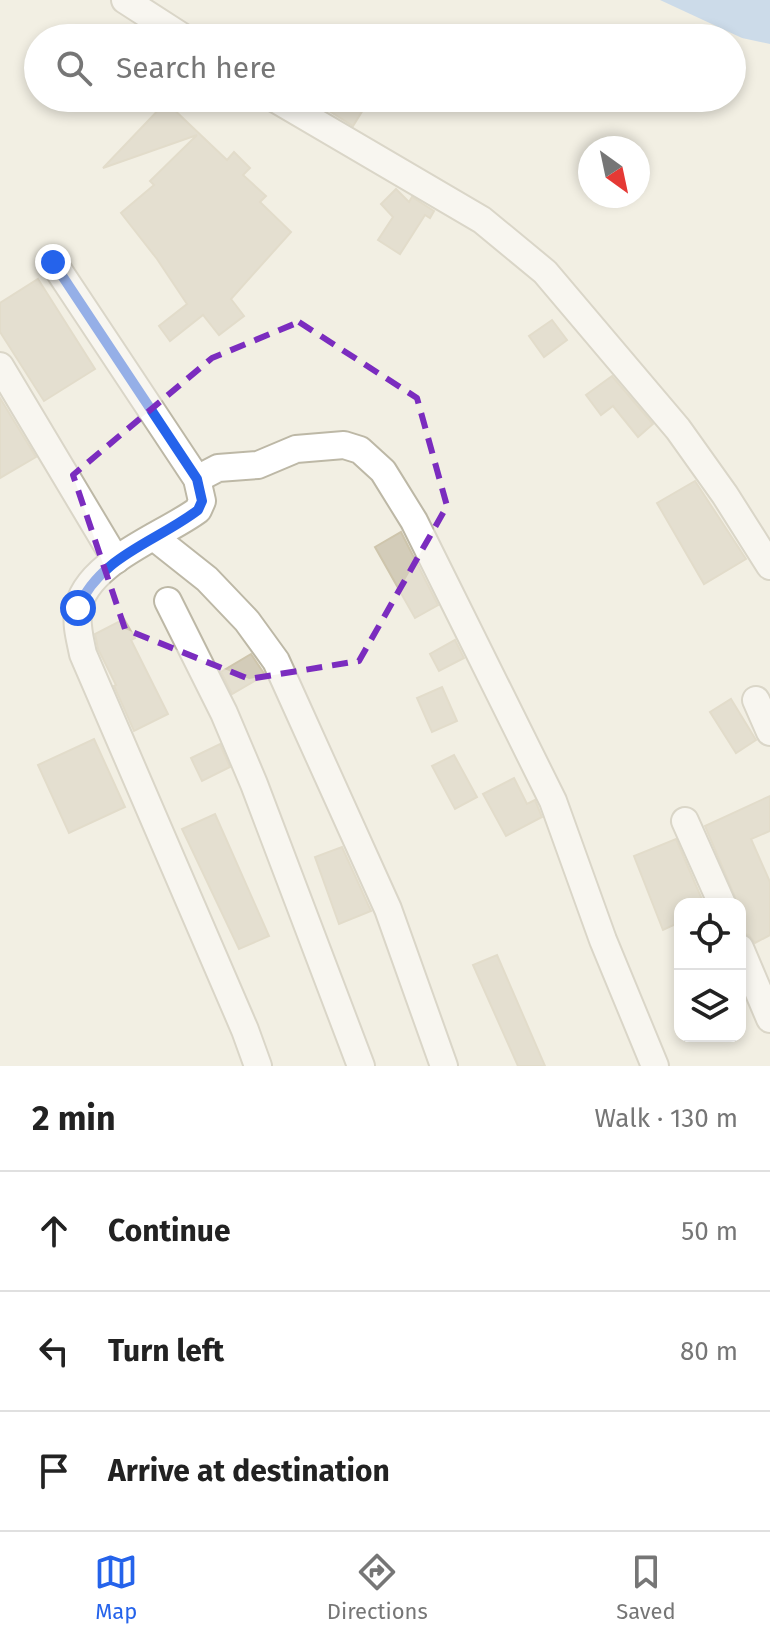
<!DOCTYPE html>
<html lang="en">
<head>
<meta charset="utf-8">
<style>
	body { margin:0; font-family:"Fira Sans",sans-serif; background:#f2f2f2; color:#222 }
	.controls { position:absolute; right:24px; bottom:24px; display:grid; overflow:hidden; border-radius:16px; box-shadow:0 4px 12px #0003 }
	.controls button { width:72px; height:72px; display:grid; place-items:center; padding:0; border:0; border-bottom:2px solid #e0e0e0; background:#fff; color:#222; font:40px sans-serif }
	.compass { position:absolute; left:578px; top:136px; width:72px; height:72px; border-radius:50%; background:#fff; box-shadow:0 4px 12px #0003; rotate:147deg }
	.stop { position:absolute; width:24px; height:24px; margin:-18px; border:6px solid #2563eb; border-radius:50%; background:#fff }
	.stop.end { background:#2563eb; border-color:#fff; box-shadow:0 2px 8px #0008 }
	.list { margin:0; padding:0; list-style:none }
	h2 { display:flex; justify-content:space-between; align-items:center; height:104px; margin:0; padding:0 32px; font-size:34px }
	h2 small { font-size:26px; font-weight:400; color:#767676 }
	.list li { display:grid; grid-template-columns:52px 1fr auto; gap:24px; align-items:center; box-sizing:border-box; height:120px; padding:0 32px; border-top:2px solid #e0e0e0 }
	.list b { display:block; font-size:30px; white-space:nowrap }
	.list em { font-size:26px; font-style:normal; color:#767676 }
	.icon { flex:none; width:44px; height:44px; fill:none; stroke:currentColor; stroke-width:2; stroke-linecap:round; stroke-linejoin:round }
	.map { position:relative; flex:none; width:770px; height:1066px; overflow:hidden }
	.search { position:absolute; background:#fff; box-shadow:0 4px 12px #0003; left:24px; right:24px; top:24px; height:88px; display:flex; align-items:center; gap:20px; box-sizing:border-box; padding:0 28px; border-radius:44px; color:#767676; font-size:30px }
	.sheet { height:464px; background:#fff }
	nav { display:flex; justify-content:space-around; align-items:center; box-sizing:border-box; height:112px; border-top:2px solid #e0e0e0; background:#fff; font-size:22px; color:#767676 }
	nav a { display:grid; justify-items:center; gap:4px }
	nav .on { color:#2563eb }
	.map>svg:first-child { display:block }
	.water { fill:#9ec4f0 }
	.building { fill:#d3ccb9; stroke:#cec5ac; stroke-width:2 }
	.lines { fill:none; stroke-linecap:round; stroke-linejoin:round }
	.minor-casing { stroke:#bdb8a6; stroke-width:30 }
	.minor { stroke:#fff; stroke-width:26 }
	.route { stroke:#2563eb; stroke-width:10 }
	.marked { fill:none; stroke:#7b2cbf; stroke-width:6; stroke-dasharray:16 10; stroke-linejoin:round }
</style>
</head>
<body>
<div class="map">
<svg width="770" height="1066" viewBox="0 0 770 1066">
	<rect width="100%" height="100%" fill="#f2efe3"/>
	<path class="water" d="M660,0H770V44L742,38Z"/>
	<g class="building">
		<path d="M309,98H355L366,105L353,126Z"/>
		<path d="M166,102L227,160L234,152L250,168L243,175L266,196L260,202L291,232L231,299L244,316L219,335L203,315L170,341L159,326L187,304L157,259L121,213L154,185L150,181L197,135L103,168Z"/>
		<path d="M396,189L409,202L412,197L434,211L430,218L425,215L400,254L378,240L393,217L381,204Z"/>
		<path d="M38,279L95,369L44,401L0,332V303Z"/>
		<path d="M552,320L567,340L544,357L529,336Z"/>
		<path d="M612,376L653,424L638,437L613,406L601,415L586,395Z"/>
		<path d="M0,398L36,457L0,478Z"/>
		<path d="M695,481L746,559L704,584L657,503Z"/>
		<path d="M401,532L438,605L415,618L375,547Z"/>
		<path d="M124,619L135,638L131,640L168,714L134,731L114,686L116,685L98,649L95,634Z"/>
		<path d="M455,640L464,658L439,671L430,654Z"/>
		<path d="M251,654L265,675L232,694L221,672Z"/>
		<path d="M442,687L457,721L432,732L417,698Z"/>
		<path d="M731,699L756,740L736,753L710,712Z"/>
		<path d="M94,739L125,807L69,833L38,765Z"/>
		<path d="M220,744L230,767L202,781L191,758Z"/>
		<path d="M454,755L477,797L455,809L432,766Z"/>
		<path d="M514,778L527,804L535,800L542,817L506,836L483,794Z"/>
		<path d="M770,796V831L751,839L770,882V935L755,943L749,935L740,932V904H738L705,826Z"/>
		<path d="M215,814L269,936L239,949L182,829Z"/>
		<path d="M676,839L704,904H680V922L663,930L634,856Z"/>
		<path d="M342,847L371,911L339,924L315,857Z"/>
		<path d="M497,955L545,1066H518L473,965Z"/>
	</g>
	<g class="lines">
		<defs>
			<g id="minor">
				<path d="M125,0L184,38"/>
				<path d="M274,98L482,220L545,272L678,429L725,495L770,566"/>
				<path d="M53,262L197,479L202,501L198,510C165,535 83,563 78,611C76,626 80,639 83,654L245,1030L258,1066"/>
				<path d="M0,366L116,560"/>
				<path d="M197,479L218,468L258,465L296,449L344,445L360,450L383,471L414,521L553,801L603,940L655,1066"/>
				<path d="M154,537L207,579L247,621L276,661L388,909L444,1066"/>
				<path d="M168,601L224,713L254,784L361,1066"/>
				<path d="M756,700L770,732"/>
				<path d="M685,821L722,904"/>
				<path d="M740,948L770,1019"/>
			</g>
		</defs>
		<use href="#minor" class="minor-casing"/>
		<use href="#minor" class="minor"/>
	</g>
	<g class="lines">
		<path class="route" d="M53,262L197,479L202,501L198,510C156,542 100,556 78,608"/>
	</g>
	<path d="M0 0H770V1066H0ZM299,322L417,398L447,506L359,661L249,679L125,629L73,475L212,358Z" fill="#f2efe3" fill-opacity=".55" fill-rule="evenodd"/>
	<path class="marked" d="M299,322L417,398L447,506L359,661L249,679L125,629L73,475L212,358Z"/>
</svg>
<div class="controls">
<button><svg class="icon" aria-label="locate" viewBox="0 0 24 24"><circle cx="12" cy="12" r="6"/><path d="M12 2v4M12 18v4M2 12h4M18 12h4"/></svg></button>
<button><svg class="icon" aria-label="layers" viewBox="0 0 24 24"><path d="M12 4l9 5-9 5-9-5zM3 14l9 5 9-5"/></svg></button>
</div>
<svg class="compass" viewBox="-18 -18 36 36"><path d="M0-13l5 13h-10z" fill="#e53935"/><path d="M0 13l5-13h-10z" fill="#767676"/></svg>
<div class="stop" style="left:78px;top:608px"></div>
<div class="stop end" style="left:53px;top:262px"></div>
<div class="search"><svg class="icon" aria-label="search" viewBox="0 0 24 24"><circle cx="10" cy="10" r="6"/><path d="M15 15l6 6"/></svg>Search here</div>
</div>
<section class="sheet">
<h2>2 min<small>Walk · 130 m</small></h2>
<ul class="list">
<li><svg class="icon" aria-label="ahead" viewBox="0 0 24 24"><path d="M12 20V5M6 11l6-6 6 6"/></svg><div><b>Continue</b></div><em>50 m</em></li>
<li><svg class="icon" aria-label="left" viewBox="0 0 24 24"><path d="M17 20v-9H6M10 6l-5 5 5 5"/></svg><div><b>Turn left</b></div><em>80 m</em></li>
<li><svg class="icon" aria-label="arrive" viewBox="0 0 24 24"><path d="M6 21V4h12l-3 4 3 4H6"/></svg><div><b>Arrive at destination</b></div></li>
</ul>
</section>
<nav>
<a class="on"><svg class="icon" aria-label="map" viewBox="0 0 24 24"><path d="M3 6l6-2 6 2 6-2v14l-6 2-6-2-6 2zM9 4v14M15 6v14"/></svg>Map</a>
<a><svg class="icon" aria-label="directions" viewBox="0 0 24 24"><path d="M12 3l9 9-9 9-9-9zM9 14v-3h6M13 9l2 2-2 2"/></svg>Directions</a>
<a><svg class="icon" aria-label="saved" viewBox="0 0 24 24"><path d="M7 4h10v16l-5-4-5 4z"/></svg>Saved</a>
</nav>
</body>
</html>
